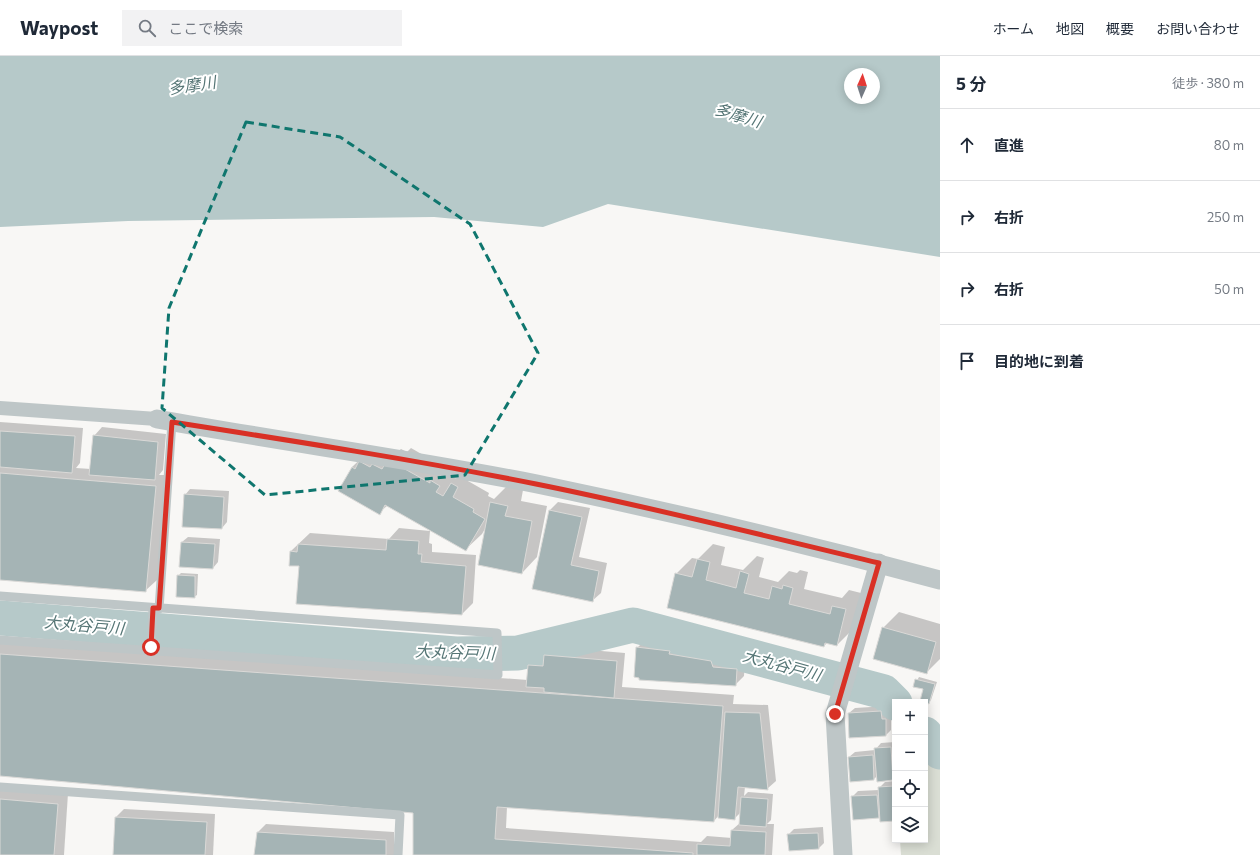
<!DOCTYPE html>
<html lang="ja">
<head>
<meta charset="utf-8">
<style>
	body { margin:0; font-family:Commissioner,"Noto Sans JP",sans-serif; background:#f2f2f3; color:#1f2937 }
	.controls { position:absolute; right:12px; bottom:12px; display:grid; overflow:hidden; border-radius:0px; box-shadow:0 2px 10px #0003 }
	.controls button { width:36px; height:36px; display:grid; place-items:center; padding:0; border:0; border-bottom:1px solid #e0e1e3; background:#fff; color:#1f2937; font:20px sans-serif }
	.compass { position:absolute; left:844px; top:12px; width:36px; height:36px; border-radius:50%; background:#fff; box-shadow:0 2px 10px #0003; rotate:3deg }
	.stop { position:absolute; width:12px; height:12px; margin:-9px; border:3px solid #d93025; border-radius:50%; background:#fff }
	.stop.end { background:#d93025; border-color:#fff; box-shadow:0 1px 4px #0008 }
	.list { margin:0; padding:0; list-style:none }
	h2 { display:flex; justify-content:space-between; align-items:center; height:52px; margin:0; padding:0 16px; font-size:17px }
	h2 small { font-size:13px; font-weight:400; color:#747a83 }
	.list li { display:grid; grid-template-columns:26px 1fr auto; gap:12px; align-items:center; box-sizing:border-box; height:72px; padding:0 16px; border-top:1px solid #e0e1e3 }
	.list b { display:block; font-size:15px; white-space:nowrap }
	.list em { font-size:13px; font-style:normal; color:#747a83 }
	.icon { flex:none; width:22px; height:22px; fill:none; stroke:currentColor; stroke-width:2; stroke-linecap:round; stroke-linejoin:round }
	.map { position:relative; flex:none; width:940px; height:799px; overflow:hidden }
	header { display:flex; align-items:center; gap:24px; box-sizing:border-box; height:56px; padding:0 20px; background:#fff; border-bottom:1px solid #e0e1e3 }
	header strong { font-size:19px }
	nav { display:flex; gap:22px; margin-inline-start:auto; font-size:14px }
	.search { width:280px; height:36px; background:#f2f2f3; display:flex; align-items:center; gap:10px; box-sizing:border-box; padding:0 14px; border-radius:0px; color:#747a83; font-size:15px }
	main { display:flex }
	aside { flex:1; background:#fff }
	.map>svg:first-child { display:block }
	.green { fill:#daded4 }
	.water { fill:#b6c9c9; fill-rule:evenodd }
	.shadow { fill:#0003; fill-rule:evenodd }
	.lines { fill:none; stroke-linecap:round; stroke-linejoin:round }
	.river { stroke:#b6c9c9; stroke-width:35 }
	.building { fill:#a5b4b5; stroke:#dad9d7 }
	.service { stroke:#bec6c7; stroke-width:9 }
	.pedestrian { stroke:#bec6c7; stroke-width:14 }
	.minor { stroke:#bec6c7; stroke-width:19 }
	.route { stroke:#d93025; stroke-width:5 }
	.marked { fill:none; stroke:#0f766e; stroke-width:3; stroke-dasharray:8 5; stroke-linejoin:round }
	.labels { text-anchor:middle; stroke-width:4; stroke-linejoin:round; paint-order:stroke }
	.water-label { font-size:16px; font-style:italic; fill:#567676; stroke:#fff }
</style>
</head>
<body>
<header>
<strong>Waypost</strong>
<div class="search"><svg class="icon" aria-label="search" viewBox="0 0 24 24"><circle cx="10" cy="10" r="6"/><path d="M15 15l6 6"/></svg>ここで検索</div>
<nav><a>ホーム</a><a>地図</a><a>概要</a><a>お問い合わせ</a></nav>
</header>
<main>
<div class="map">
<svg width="940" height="799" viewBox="0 0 940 799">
	<rect width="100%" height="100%" fill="#f8f7f5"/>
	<path class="green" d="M928,693L940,710V799H901L900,784H925V696Z"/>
	<path class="water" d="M0,0H940V201L608,148L543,171L434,161L128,165L0,171ZM850,18H874V42H850Z"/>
	<g class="shadow">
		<path d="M0,366L83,372L80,407L76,412L91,413L94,380L102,371L166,378L163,414L159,419H167L157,524L145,535L0,523Z"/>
		<path d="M411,392L444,411L451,420L456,423L468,412V425L489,437L488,440L494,443L506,431L523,434L521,445L547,450L537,501L522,517L486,471L482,478L466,493L388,449L379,457L352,411L368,396L396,397L401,393L407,396Z"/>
		<path d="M190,433L229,435L227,466L222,472L185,439Z"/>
		<path d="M558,446L590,452L579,501L607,507L601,537L592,545L533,533L550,454Z"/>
		<path d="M399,472L430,475L429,487L432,488V496L476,499L473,547L462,558L300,509L291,495L310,477L389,483Z"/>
		<path d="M188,481L220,483L218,506L213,512L182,486Z"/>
		<path d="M713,488L725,491L721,509L743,514L757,500L764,502L759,521L778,526L789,515L797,517L800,514L808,516L804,533L842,542L849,534L861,537L852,574L837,589L827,587L824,590L676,518L692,502L698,503Z"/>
		<path d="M181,517L198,518L197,539L194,541L178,520Z"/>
		<path d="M899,556L940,568V603L926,617L883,572Z"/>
		<path d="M646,583L678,586L676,589L720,597L721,603L745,604L744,620L735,629L637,592Z"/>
		<path d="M0,587L528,624L529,609L537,601H545L554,591L625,597L622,631L734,639L733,648L768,649L776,725L767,733L745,731L744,740L748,736L773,738L771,764L767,768H774L772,799H414V756L0,719ZM507,751L714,765L719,759L734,763L741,756V766L732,774V782L707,780L701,786L506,772Z"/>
		<path d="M919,621L937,626L931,644L929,646L925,633L914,630Z"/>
		<path d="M887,650V658H891V674L886,679L849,657L855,652Z"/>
		<path d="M895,686V721L893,723L877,720L874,723L851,724L849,701L855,696L875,694L881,687Z"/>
		<path d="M895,725V764L881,765V758L878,761L852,741L858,735L879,734V732L885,726Z"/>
		<path d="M0,732L68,737L64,799H0Z"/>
		<path d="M124,753L215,758L213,799H114L116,761Z"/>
		<path d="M266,768L394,776V799H255L258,776Z"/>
		<path d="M823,771L824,787L819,792L788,779L794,773Z"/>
	</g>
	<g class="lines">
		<g class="river">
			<path d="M0,562L456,598L518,597L633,569L884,636L895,647"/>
			<path d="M925,678L940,696"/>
		</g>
	</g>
	<g class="building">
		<path d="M0,375L75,380L72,417L0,411Z"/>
		<path d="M93,379L158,386L155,424L89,419Z"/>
		<path d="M359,405L370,411L372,408L382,413L385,408L394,407L430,427V424L440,430L436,436L443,440L451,427L458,431L453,441L474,453L473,456L485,463L466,495L385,449L380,459L338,435L352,411L355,413Z"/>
		<path d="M0,417L156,430L146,536L0,524Z"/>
		<path d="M184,438L224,441L222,473L182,471Z"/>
		<path d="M490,446L508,450L505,460L532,465L522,518L478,509Z"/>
		<path d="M549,454L582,461L571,509L599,515L593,546L532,533Z"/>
		<path d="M387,483L419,485L418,498H422L421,506L466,510L462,559L296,548L299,510H289L290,495L297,496L298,488L386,494Z"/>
		<path d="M181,486L215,488L213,513L179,511Z"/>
		<path d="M697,503L710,506L706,524L736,532L740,515L749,518L744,537L769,543L772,530L782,533L783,529L793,532L789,548L830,558L832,550L846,553L837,590L825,587L824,591L667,552L675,517L692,521Z"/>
		<path d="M177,519L195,520V542L176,541Z"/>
		<path d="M882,571L936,586L927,618L873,603Z"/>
		<path d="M636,591L670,595L669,598L711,605L713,611L737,613L736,630L639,624V622L634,621Z"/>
		<path d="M0,598L723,650L714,766L497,751L495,783L693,797V799H413V757L0,720Z"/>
		<path d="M544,599L617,605L614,642L544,636V632L526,631L528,609L543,610Z"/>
		<path d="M915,623L935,628L929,648L920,645L923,633L913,631Z"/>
		<path d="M881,655L882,663H886V680L849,682L848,657Z"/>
		<path d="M725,656L760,657L768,734L738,731L735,764L718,762Z"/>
		<path d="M891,691L893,724L877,726L874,692Z"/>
		<path d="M873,699L874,724L850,726L848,701Z"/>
		<path d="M894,730L895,765L880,766L878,731Z"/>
		<path d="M877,739L879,762L853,764L851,740Z"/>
		<path d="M741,741L768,743L766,771L739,769Z"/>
		<path d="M0,743L58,748L54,799H0Z"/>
		<path d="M115,761L207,766L205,799H113Z"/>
		<path d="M731,774L766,776L765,799H697V788L730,790Z"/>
		<path d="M257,776L386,784V799H254Z"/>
		<path d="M818,777L819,793L789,795L787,778Z"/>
	</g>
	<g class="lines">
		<g class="service">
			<path d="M0,540L497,577L498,619L0,584"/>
			<path d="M159,553L172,366"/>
			<path d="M151,596L153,552"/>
			<path d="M0,731L400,759L398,799"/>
		</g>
		<path class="pedestrian" d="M0,352L157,363"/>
		<g class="minor">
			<path d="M157,363C283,386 411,403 537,428C672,456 807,488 940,524"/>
			<path d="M843,799L835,658L879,507"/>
		</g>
	</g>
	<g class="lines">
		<path class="route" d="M151,591L153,552H159L172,366C294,385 416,404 536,428C651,451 765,480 879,507L835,658"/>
	</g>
	<path class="marked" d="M246,66L340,81L470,168L538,297L465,419L265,439L162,352L169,252Z"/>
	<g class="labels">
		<g class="water-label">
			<text transform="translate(192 29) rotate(-8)" y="6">多摩川</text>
			<text transform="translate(738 59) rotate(17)" y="6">多摩川</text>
			<text transform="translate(84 569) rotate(5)" y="6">大丸谷戸川</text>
			<text transform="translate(455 596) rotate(2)" y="6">大丸谷戸川</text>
			<text transform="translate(782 609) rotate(15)" y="6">大丸谷戸川</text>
		</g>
	</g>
</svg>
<div class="controls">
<button>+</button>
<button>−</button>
<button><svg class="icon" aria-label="locate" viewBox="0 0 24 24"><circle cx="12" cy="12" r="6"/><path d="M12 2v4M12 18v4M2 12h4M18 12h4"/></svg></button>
<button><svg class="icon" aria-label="layers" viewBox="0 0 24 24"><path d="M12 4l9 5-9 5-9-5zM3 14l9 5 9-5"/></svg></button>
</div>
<svg class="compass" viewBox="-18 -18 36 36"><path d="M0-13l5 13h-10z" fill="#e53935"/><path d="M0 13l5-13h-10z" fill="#747a83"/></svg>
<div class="stop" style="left:151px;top:591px"></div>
<div class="stop end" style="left:835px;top:658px"></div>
</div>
<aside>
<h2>5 分<small>徒歩 · 380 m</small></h2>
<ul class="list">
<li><svg class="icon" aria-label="ahead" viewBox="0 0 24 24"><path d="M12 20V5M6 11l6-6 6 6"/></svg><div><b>直進</b></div><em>80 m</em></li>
<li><svg class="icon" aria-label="right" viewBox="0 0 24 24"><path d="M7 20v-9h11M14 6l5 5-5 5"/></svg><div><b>右折</b></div><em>250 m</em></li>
<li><svg class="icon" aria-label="right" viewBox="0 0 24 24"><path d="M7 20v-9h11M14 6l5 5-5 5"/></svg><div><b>右折</b></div><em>50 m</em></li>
<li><svg class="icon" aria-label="arrive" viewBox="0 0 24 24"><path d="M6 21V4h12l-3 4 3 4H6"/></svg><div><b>目的地に到着</b></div></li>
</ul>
</aside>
</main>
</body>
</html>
